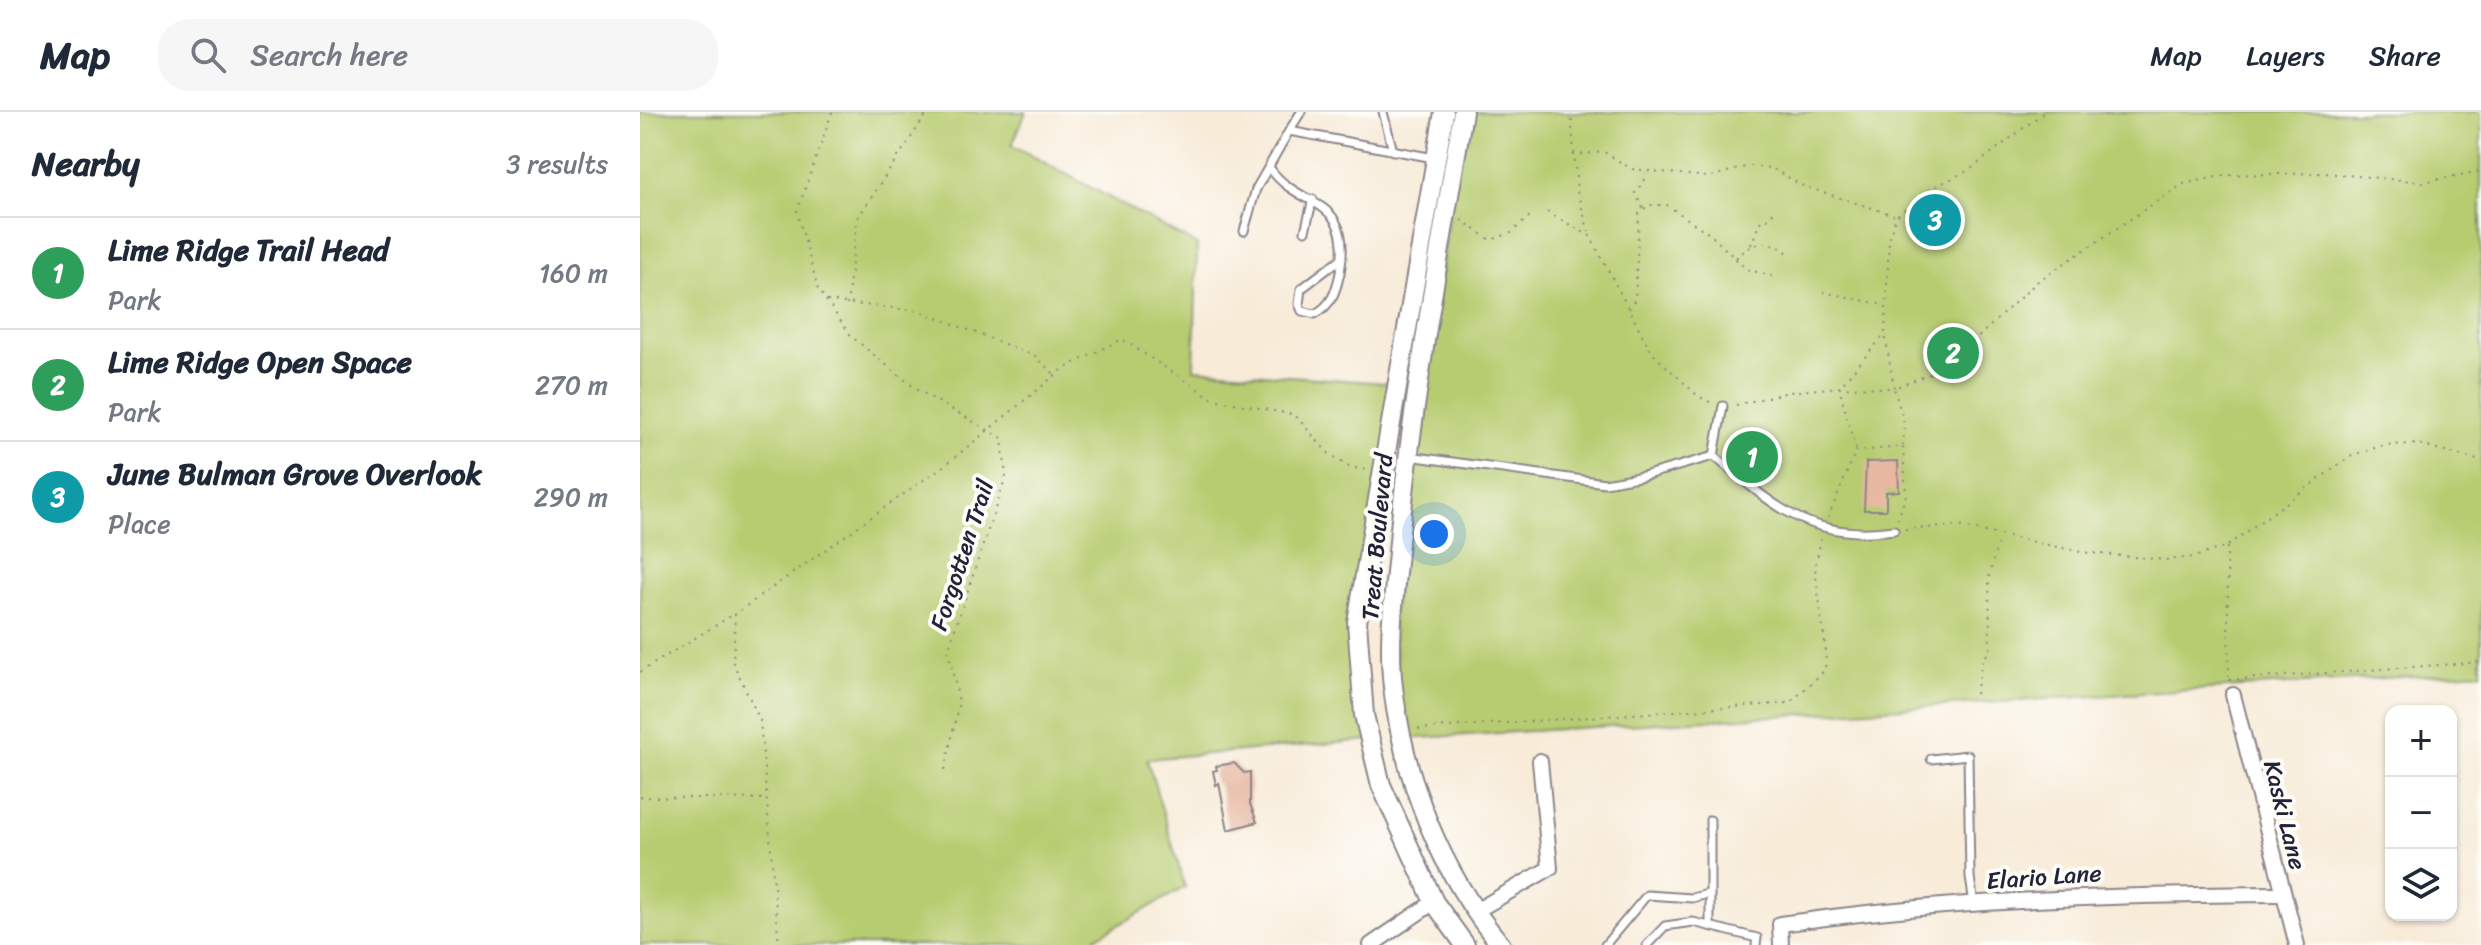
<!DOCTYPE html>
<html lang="en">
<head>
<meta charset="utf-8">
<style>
	body { margin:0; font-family:Sriracha,sans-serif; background:#f6f6f7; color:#1f2937 }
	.controls { position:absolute; right:24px; bottom:24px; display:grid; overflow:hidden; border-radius:16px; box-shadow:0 2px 6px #0004 }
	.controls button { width:72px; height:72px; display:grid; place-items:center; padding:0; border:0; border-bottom:2px solid #e0e1e3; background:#fff; color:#1f2937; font:40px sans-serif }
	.you { position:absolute; left:794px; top:422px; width:28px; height:28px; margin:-20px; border:6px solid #fff; border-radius:50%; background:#1a73e8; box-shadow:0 0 0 12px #1a73e833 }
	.badge { display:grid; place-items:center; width:52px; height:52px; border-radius:50%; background:#1f6fb2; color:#fff; font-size:26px; font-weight:700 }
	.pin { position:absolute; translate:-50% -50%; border:4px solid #fff; box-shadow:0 2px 8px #0006 }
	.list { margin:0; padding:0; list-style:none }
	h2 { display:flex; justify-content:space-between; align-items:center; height:104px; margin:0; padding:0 32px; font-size:34px }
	h2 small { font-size:26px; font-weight:400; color:#747a83 }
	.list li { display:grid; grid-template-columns:52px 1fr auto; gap:24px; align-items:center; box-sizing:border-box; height:112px; padding:0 32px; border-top:2px solid #e0e1e3 }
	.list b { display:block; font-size:30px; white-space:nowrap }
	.list p { margin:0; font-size:26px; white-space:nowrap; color:#747a83 }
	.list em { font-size:26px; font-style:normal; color:#747a83 }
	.icon { flex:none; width:44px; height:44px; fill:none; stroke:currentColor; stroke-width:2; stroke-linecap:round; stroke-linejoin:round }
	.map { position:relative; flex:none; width:1841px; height:833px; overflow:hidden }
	header { display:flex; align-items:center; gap:48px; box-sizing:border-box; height:112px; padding:0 40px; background:#fff; border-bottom:2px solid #e0e1e3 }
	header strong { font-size:38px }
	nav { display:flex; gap:44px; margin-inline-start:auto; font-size:28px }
	.search { width:560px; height:72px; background:#f6f6f7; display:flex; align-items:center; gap:20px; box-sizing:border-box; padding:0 28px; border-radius:32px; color:#747a83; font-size:30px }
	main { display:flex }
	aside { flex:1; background:#fff }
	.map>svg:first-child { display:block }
	.green { fill:#b7cc71; stroke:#6c7756; stroke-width:2 }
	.building { fill:#e7b7a0 }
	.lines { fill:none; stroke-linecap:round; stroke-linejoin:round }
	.service-casing { stroke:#8d868a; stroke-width:11 }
	.minor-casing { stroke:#8d868a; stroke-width:18 }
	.secondary-casing { stroke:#8d868a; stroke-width:22 }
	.path { stroke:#8d868a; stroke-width:2; stroke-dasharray:2 6; stroke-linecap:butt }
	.service { stroke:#fff; stroke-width:7 }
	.minor { stroke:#fff; stroke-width:14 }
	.secondary { stroke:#fff; stroke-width:18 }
	.labels { text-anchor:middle; stroke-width:8; stroke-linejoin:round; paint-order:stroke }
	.street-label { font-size:24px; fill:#22223b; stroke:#fdfcf7 }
</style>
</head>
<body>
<header>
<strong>Map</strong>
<div class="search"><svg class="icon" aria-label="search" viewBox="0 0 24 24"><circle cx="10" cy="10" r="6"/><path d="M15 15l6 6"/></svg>Search here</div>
<nav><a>Map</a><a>Layers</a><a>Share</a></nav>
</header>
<main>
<aside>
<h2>Nearby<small>3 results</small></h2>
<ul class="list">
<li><span class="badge" style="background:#2e9e5b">1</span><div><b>Lime Ridge Trail Head</b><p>Park</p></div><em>160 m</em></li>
<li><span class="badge" style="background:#2e9e5b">2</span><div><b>Lime Ridge Open Space</b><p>Park</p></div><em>270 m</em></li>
<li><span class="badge" style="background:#0f9aa8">3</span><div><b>June Bulman Grove Overlook</b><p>Place</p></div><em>290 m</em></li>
</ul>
</aside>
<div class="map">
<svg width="1841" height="833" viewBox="0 0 1841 833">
	<rect width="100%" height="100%" fill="#fdfcf7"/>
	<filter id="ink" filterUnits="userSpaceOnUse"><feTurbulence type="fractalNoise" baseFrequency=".0125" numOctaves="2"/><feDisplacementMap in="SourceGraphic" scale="16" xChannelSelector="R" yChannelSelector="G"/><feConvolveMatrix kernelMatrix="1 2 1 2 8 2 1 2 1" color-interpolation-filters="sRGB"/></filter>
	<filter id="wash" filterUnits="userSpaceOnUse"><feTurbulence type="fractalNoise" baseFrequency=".006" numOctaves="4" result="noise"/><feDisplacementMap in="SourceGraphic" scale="32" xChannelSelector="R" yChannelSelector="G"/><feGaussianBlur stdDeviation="1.8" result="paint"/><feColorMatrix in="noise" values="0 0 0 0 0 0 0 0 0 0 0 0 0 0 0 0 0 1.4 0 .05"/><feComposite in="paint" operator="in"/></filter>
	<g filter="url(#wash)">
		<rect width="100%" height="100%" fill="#f8ebd8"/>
		<g class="green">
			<path d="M0,0H386L372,33L557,133L554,257L758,272L717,510L730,628L507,647L545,775L443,833H0Z"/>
			<path d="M823,0H1841V560L763,627L752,508Z"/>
		</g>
		<g id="blocks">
			<g class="building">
				<path d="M1258,349L1259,379L1246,380V398H1224L1226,350Z"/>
				<path d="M594,651L604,661L610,660V692L617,710L588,718L579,671L576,673L573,659L577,658L576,654Z"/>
			</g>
		</g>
	</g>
	<g filter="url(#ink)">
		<use href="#blocks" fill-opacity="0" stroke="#8d868a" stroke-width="2"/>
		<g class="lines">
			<defs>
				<g id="service">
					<path d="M743,0L753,39"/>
					<path d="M649,19L661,0"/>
					<path d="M629,55C660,100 714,81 700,161C696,179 692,193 675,202L662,199L659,192L661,177L702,146"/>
					<path d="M604,119L616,77L649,19L794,46"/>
					<path d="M665,119L673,87"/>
					<path d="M769,344L965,371L1003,364L1074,344C1134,394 1171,430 1254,418"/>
					<path d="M1074,344L1083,294"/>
					<path d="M1291,647L1328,643L1330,765L1334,792"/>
					<path d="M1070,708V814"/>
					<path d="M965,833L1007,783L1052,786L1068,782"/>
					<path d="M1007,833L1025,814L1053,810L1117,826L1116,833"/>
				</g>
				<g id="minor">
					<path d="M1593,583L1657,833"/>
					<path d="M834,800L910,756L900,649"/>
					<path d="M1170,808C1327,787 1484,783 1642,782"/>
					<path d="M731,833L794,790"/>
					<path d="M1141,833L1140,812L1163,809"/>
				</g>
				<g id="secondary">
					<path d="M804,0L717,510L724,603L741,673L794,790L825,833"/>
					<path d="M823,0C800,139 774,278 760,418C756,470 747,523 753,575C764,668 801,761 861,833"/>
				</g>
			</defs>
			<use href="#service" class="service-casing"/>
			<use href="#minor" class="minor-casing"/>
			<use href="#secondary" class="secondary-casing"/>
			<g class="path">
				<path d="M192,0L157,100L178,177L212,225L276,277L362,326L366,364L308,538L319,590L305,658"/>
				<path d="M931,0L937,79L950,124"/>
				<path d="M933,43L964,40L992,57L1069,65L1109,54L1132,56L1163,74L1254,103"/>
				<path d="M1003,96L995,81L1004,70L1005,61"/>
				<path d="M907,100L950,124L1012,241L1058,284L1074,292"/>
				<path d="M821,108L851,128L871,121L890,104"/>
				<path d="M1111,133L1120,110L1131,105L1135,95"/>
				<path d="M1096,146C1114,129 1130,125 1149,142"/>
				<path d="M1183,180L1244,193"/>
				<path d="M187,189L280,199L395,244L415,263"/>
				<path d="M207,193L217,107L288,0"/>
				<path d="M989,197L995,187L999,102L1008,93H1027L1071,123L1106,157L1132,164"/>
				<path d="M1096,293L1149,280L1199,275L1245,222L1249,125L1256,104L1292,76L1331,57L1404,0"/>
				<path d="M1263,334L1264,311L1254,276L1305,256L1398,169L1543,72L1586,63L1685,61L1783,70L1841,59"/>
				<path d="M1216,337L1199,275L1254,276L1245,223"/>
				<path d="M1188,406L1216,339L1263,335L1266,383L1258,407"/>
				<path d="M1265,417L1318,414L1441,440L1526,448L1555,445L1587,434L1712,343L1745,333L1779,332L1841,349"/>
				<path d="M1587,435L1589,569"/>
				<path d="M0,560L94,502"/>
				<path d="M1589,568L1841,550"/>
				<path d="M1336,582L1342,550L1350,537L1349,465L1359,426"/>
				<path d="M778,617L1150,591L1185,558L1186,540L1175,456L1181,427"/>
				<path d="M0,685L128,687"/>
				<path d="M139,833L120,608L93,551L95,502L309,350L423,257L482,227L573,287L655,303L687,340L709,355L726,358"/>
			</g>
			<use href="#service" class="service"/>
			<use href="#minor" class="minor"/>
			<use href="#secondary" class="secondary"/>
		</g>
	</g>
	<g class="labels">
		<g class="street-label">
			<text transform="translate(737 425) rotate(-85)" y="8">Treat Boulevard</text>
			<text transform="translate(322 443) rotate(-72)" y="8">Forgotten Trail</text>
			<text transform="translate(1645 703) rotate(76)" y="8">Kaski Lane</text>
			<text transform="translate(1404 765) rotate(-4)" y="8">Elario Lane</text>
		</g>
	</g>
</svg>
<div class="controls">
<button>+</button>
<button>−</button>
<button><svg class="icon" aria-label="layers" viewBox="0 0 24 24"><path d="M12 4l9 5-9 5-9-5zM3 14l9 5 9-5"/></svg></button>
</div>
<div class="you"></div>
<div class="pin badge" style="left:1112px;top:345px;background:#2e9e5b">1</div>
<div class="pin badge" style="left:1313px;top:241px;background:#2e9e5b">2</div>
<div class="pin badge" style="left:1295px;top:108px;background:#0f9aa8">3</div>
</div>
</main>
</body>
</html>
